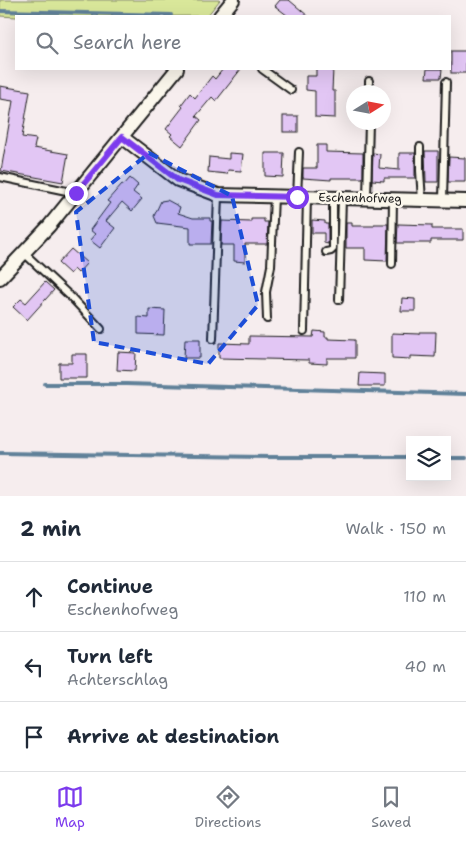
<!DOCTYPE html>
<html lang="en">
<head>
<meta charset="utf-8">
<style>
	body { margin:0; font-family:"Shantell Sans",sans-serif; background:#f6f6f7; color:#1f2937 }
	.controls { position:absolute; right:15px; bottom:15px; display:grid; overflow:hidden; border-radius:0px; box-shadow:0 5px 20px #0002 }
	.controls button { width:45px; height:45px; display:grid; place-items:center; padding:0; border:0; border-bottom:1px solid #e0e1e3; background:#fff; color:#1f2937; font:25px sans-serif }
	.compass { position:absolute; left:346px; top:85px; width:45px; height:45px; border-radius:50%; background:#fff; box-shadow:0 5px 20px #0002; rotate:79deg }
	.stop { position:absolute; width:15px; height:15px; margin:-11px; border:4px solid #7c3aed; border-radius:50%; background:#fff }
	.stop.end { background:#7c3aed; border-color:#fff; box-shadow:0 1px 5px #0008 }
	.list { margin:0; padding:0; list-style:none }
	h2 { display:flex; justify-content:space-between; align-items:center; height:65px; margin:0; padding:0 20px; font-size:21px }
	h2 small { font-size:16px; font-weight:400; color:#747a83 }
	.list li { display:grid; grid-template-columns:32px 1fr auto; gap:15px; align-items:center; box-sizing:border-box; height:70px; padding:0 20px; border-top:1px solid #e0e1e3 }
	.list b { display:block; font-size:19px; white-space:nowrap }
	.list p { margin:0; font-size:16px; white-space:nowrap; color:#747a83 }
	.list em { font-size:16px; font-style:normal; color:#747a83 }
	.icon { flex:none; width:28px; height:28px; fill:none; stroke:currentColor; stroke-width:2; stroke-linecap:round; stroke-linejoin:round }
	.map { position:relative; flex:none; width:466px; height:496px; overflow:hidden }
	.search { position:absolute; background:#fff; box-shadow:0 5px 20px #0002; left:15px; right:15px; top:15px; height:55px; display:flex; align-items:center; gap:12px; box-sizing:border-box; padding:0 18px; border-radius:0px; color:#747a83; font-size:19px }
	.sheet { height:275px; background:#fff }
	nav { display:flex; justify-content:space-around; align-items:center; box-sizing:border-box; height:70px; border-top:1px solid #e0e1e3; background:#fff; font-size:14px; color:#747a83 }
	nav a { display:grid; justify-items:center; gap:2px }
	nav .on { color:#7c3aed }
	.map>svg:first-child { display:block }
	.green { fill:#d9e79a; stroke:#7a825b }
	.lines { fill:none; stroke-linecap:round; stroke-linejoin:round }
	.stream { stroke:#608199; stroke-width:4 }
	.building { fill:#e2c6f4; stroke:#1c1c1c }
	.lane-casing { stroke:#1c1c1c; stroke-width:10 }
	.street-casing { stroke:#1c1c1c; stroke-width:16 }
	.lane { stroke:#fbf7ec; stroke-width:6 }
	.street { stroke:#fbf7ec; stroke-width:12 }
	.route { stroke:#7c3aed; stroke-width:6 }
	.marked { fill:#1d4ed8; fill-opacity:0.2; stroke:#1d4ed8; stroke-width:4; stroke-dasharray:10 6; stroke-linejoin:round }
	.labels { text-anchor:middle; stroke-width:5; stroke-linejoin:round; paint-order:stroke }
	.street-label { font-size:12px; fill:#1c1c1c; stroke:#fbf7ec }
</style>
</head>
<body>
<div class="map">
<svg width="466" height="496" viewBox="0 0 466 496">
	<rect width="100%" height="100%" fill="#f6edee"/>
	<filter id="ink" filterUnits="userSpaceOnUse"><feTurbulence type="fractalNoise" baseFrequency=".02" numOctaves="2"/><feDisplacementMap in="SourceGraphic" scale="10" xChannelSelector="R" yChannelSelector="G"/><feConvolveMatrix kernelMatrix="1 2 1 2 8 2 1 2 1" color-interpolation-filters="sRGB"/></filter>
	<g filter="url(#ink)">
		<path class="green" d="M0,0H220L207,16L16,17L0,16Z"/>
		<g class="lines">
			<g class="stream">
				<path d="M0,11L171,15"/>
				<path d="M45,384H126L466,394"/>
				<path d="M0,453L270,457H410"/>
				<path d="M447,458H466"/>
			</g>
		</g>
		<g class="building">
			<path d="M280,0H289L308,16H288L275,6Z"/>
			<rect x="451" y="51" width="15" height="22"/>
			<path d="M223,69H241L216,101L212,97L196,116L201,120L182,146L170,136L172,134L166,129L183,107L181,105L190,93L195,98L212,76L215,79Z"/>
			<path d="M316,69H333L332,91H335V118L315,117V91L306,90V76H316Z"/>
			<path d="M427,69H442L441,78H426Z"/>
			<path d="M0,86L30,91L22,137L36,139L34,148L68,154L63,182L1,171L13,101L0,99Z"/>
			<rect x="283" y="116" width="15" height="16"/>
			<path d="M317,145H326V152L363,153V178H331V180L303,178V168H317Z"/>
			<path d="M425,151H438V182H426Z"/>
			<path d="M229,153L243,154L241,171L228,170L227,174L208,172L209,157L229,159Z"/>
			<path d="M265,153H284L283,177L265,176Z"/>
			<path d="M373,153L380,154L379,168L399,170V153H415V178H384V181L372,180Z"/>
			<path d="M449,157L465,158V182H448Z"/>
			<path d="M130,178L138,185L133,192L142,199L132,211L122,202L106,221L115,228L100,248L90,240L95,234L90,230L110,203L107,201L122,184L124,185Z"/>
			<path d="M167,200L180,207L178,213L193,218H210V221H212L211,244H190V227L157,223L154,216L161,201Z"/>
			<path d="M251,219H264V222H268L267,244H245V262L234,261V245H221L222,221L251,222Z"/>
			<path d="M312,220L325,221V224H328V244L324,243V233H312Z"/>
			<path d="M346,223H352V226H374V224H388L387,261L365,260V248H346Z"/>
			<path d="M398,224L432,225V229H463V240H431V243H397Z"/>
			<path d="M71,249L87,263L78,273L74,269L70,274L58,263Z"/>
			<path d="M45,282L54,290L27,320L13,307L21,299L26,303Z"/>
			<path d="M402,298L415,299V311H401Z"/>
			<path d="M149,309L165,310L164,335L138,334V317L149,318Z"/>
			<path d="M314,331L325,332V337H328V339L355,340V358H327V364L309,363V360L219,358V343L249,344V336L313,337Z"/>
			<path d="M419,332H436L435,357L410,356V359L392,358V333L419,334Z"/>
			<path d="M185,339H200V358H184Z"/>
			<path d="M118,352L136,353L135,371L117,370Z"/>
			<path d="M72,354H87V378H59V363H72Z"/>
			<path d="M360,373L385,374V386H359Z"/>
		</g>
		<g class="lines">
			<defs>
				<g id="lane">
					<path d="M262,69L291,90"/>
					<path d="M369,92V81"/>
					<path d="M420,147V171L422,200"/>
					<path d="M0,177L76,193"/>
					<path d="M297,197L299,152"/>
					<path d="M367,198L369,122"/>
					<path d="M443,200L446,82"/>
					<path d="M326,252L331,251L333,249V198"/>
					<path d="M24,253L72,298L101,329"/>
					<path d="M392,264L393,199"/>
					<path d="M339,300L342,198"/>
					<path d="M267,319L266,292L271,266L274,196"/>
					<path d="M304,331L307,197"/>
					<path d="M213,339L218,195"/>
				</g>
				<g id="street">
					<path d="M220,16L233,0"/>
					<path d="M122,137L178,180L218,195L466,201"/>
					<path d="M0,278L49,226L177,69"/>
				</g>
			</defs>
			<use href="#lane" class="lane-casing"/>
			<use href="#street" class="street-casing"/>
			<use href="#lane" class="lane"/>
			<use href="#street" class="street"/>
		</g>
	</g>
	<g class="lines" filter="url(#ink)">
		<path class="route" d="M76,193L122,137L178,180L218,195L297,197"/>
	</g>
	<path class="marked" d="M149,153L232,196L258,305L208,364L94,342L76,212Z"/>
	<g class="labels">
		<g class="street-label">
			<text transform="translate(360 198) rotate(1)" y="4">Eschenhofweg</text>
		</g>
	</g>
</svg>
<div class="controls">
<button><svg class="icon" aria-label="layers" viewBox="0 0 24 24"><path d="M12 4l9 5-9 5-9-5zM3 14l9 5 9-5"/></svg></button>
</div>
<svg class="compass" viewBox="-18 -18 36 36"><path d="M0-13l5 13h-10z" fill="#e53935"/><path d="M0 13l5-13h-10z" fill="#747a83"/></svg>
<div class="stop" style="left:297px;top:197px"></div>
<div class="stop end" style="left:76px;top:193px"></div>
<div class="search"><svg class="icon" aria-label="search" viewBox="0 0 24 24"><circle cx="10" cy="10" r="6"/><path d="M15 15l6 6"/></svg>Search here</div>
</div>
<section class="sheet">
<h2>2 min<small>Walk · 150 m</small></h2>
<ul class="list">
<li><svg class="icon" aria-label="ahead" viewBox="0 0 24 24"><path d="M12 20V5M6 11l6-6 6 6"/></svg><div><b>Continue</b><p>Eschenhofweg</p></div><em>110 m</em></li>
<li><svg class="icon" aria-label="left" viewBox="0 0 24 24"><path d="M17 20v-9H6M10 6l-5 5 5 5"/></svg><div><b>Turn left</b><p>Achterschlag</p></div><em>40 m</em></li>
<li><svg class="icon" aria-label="arrive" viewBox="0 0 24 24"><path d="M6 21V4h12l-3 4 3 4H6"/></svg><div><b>Arrive at destination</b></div></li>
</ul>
</section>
<nav>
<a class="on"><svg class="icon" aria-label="map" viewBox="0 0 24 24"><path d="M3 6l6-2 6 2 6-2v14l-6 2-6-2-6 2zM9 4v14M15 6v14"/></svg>Map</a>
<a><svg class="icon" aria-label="directions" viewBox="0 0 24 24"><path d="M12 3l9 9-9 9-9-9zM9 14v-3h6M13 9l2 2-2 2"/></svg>Directions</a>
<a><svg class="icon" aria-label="saved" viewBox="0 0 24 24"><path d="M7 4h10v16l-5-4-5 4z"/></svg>Saved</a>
</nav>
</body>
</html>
